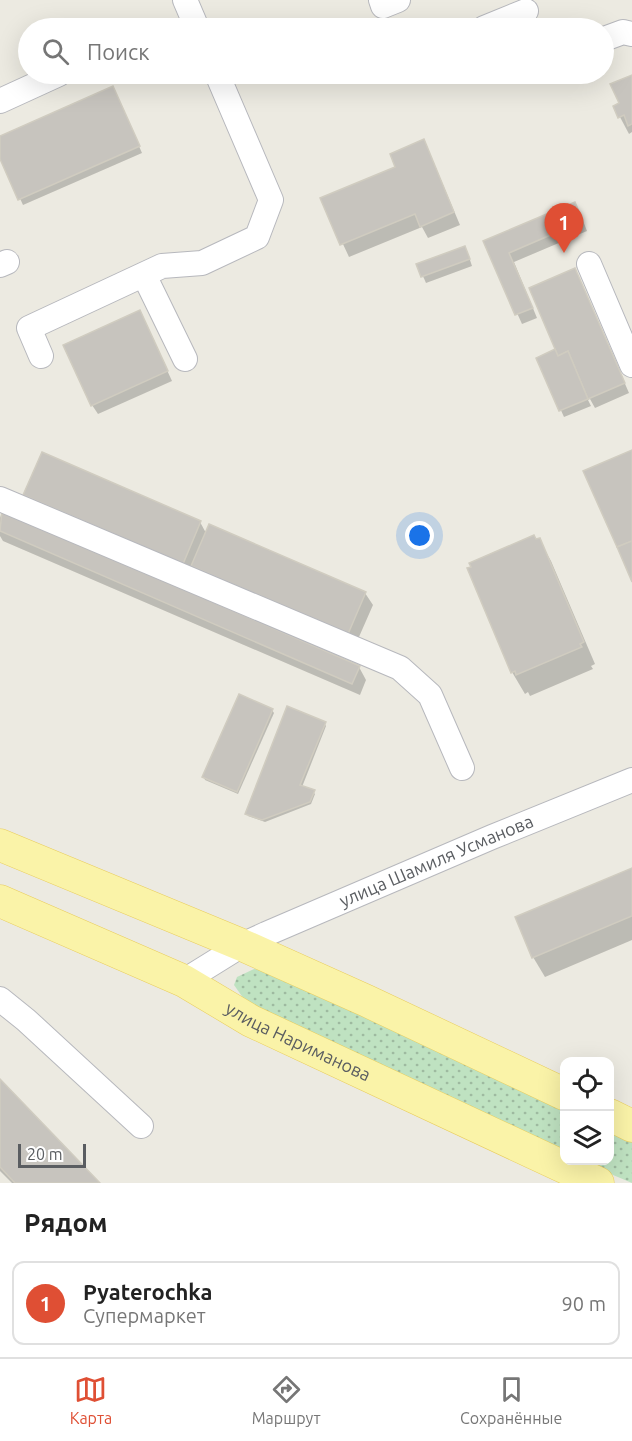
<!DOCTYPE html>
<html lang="ru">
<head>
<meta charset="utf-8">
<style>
	body { margin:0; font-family:Ubuntu,sans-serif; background:#f2f2f2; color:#222 }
	.controls { position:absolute; right:18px; bottom:18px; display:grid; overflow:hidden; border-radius:12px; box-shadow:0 6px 24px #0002 }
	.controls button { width:54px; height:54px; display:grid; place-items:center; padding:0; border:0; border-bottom:2px solid #e0e0e0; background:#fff; color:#222; font:30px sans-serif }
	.scale { position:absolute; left:18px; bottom:15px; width:68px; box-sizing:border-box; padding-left:6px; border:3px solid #5a5d61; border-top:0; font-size:16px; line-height:21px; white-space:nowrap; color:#5a5d61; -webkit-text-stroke:4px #fff; paint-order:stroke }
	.you { position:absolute; left:420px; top:536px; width:21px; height:21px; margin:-15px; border:4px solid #fff; border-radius:50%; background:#1a73e8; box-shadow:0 0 0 9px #1a73e833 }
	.badge { display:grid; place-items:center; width:39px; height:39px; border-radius:50%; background:#df4f34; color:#fff; font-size:20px; font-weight:700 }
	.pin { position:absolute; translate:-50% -50px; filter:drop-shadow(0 2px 3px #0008) }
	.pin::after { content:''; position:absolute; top:32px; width:21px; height:18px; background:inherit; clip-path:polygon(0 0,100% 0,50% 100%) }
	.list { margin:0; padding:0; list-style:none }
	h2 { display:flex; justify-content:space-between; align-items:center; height:78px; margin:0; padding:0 24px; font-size:26px }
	h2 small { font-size:20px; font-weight:400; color:#767676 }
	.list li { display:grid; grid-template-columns:39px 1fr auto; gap:18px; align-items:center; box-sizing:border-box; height:84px; margin:0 12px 12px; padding:0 12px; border:2px solid #e0e0e0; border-radius:12px }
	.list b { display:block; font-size:22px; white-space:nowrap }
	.list p { margin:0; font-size:20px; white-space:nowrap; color:#767676 }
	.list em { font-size:20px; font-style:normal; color:#767676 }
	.icon { flex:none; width:33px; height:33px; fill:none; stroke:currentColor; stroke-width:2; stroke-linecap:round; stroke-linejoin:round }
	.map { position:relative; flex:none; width:632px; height:1183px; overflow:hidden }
	.search { position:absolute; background:#fff; box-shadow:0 6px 24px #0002; left:18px; right:18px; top:18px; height:66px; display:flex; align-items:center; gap:15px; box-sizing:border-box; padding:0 21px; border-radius:33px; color:#767676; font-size:22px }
	.sheet { height:174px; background:#fff }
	nav { display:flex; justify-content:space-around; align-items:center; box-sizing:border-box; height:84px; border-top:2px solid #e0e0e0; background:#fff; font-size:16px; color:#767676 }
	nav a { display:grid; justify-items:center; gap:3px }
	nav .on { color:#df4f34 }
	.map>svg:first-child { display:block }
	.grass { fill:url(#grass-dots) }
	.shadow { fill:#0003 }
	.building { fill:#c7c4be; stroke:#d0ccc0; stroke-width:1.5 }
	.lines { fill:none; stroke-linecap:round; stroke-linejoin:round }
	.minor-casing { stroke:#b7b8bd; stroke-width:26 }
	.major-casing { stroke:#e9cd5d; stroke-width:33 }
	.minor { stroke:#fff; stroke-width:24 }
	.major { stroke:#faf3a8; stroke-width:32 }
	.labels { text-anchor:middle; stroke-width:4.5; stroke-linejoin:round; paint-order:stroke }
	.street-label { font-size:18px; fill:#5a5d61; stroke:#fff }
</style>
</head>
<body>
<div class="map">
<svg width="632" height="1183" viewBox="0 0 632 1183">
	<defs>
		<pattern id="grass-dots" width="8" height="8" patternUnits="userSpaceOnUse" patternTransform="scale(1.5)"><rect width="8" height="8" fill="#bfe2c1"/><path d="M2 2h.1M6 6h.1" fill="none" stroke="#9ebaa0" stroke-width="1.8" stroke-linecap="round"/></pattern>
	</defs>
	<rect width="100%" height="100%" fill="#eceae1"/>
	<g class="grass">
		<path d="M254,969L267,970L564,1110V1153L246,1002L234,985L237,977Z"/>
		<path d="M610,1131L632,1142V1183L580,1161L610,1160Z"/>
	</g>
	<g class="shadow">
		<path d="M632,76V132L629,134L620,117V104Z"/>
		<path d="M116,94L142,153L23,205L0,155V138Z"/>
		<path d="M423,141L430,154L460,225L428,238L422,227L349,257L322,199L397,168Z"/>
		<path d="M580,213L587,231L514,262L537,318L522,324L485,242Z"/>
		<path d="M468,254L472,266L426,283L418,265Z"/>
		<path d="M580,280L629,393L595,408L590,399L588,400L591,406L564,417L538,359L557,350Z"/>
		<path d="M145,322L172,381L98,414L92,405Z"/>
		<path d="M25,494L200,522L206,533L365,593L373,605L355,646L199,578L193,567L190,575L32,507Z"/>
		<path d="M2,512L359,667L366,680L360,695L3,541L0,536V518Z"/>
		<path d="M539,540L551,561L595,664L591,666L593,669L530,696L528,692L525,694L512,672L536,541Z"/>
		<path d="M272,710L274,713L238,794L205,780L204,777Z"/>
		<path d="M324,723L326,726L302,787L313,792L315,794L311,804L265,822L248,816L247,813Z"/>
		<path d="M632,869V940L545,977L533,957Z"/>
		<path d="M0,1081L97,1183H12L0,1171Z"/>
	</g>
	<g class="building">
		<path d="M632,75V124L628,126L624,115L618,118L613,106L619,103L610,84Z"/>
		<path d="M113,86L140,146L18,200L0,159V136Z"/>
		<path d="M424,139L454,212L420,227L415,214L340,245L320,198L395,167L390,154Z"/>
		<path d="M575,202L583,221L509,253L533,308L515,315L483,241Z"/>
		<path d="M465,246L470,259L421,277L416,264Z"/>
		<path d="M575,268L625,383L588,399L568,351L558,356L529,288Z"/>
		<path d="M140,310L168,371L91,406L63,345Z"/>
		<path d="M555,349L558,356L568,351L588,399L559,411L536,358Z"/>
		<path d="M632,450V541L617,547L583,471Z"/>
		<path d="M42,452L201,521L183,564L23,495Z"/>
		<path d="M2,510L360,666L352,684L0,531Z"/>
		<path d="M209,524L366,592L348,634L191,566Z"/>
		<path d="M534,535L536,539L540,538L584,642L580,644L582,647L516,675L515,671L511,673L467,568L471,567L469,563Z"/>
		<path d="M632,541V582L617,547Z"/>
		<path d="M239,694L273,709L237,792L202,777Z"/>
		<path d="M287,706L326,722L300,785L315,790L310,802L262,820L245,814Z"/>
		<path d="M632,868V916L532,958L515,917Z"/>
		<path d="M0,1079L100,1183H15L0,1167Z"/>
	</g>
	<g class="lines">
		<defs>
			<g id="minor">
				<path d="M185,0L197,28"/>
				<path d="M381,0L383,6L398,0"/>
				<path d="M484,28L526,11"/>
				<path d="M604,39L623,32L632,34"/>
				<path d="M0,101L59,74"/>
				<path d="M589,264L632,365"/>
				<path d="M0,265L7,262"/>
				<path d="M144,275L185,359"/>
				<path d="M41,356L29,328L162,266L202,263L257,237L271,200L217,74"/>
				<path d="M0,499L400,668L430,695L462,768"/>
				<path id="s1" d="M184,981L242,945L266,934L492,837L632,780"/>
				<path d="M0,999L26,1020L141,1126"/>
			</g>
			<g id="major">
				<path d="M0,845L242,945L367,1001L564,1094"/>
				<path id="s2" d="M0,901L184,981L251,1021L598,1183"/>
				<path d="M610,1115L632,1126"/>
			</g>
		</defs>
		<use href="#minor" class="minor-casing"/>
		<use href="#major" class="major-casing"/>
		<use href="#minor" class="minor"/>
		<use href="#major" class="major"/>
	</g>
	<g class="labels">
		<g class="street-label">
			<text dy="6" stroke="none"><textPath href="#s1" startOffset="280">улица Шамиля Усманова</textPath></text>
			<text dy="6" stroke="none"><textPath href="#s2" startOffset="330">улица Нариманова</textPath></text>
		</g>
	</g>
</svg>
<div class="controls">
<button><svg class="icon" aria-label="locate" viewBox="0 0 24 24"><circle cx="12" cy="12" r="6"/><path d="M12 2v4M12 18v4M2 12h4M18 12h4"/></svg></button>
<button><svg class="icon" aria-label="layers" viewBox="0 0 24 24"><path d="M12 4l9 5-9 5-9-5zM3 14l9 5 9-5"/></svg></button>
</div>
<div class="scale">20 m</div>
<div class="you"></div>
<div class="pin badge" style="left:564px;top:253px">1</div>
<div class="search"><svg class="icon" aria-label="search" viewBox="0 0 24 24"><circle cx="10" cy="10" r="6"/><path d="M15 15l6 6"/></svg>Поиск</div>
</div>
<section class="sheet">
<h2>Рядом<small></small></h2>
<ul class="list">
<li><span class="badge">1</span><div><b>Pyaterochka</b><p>Супермаркет</p></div><em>90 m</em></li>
</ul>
</section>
<nav>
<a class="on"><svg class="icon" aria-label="map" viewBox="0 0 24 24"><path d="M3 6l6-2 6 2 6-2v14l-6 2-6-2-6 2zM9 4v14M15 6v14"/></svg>Карта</a>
<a><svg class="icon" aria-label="directions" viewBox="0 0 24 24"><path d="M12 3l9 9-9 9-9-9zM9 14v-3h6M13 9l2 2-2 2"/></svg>Маршрут</a>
<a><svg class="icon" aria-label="saved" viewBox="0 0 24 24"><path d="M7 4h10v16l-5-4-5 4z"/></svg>Сохранённые</a>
</nav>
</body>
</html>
